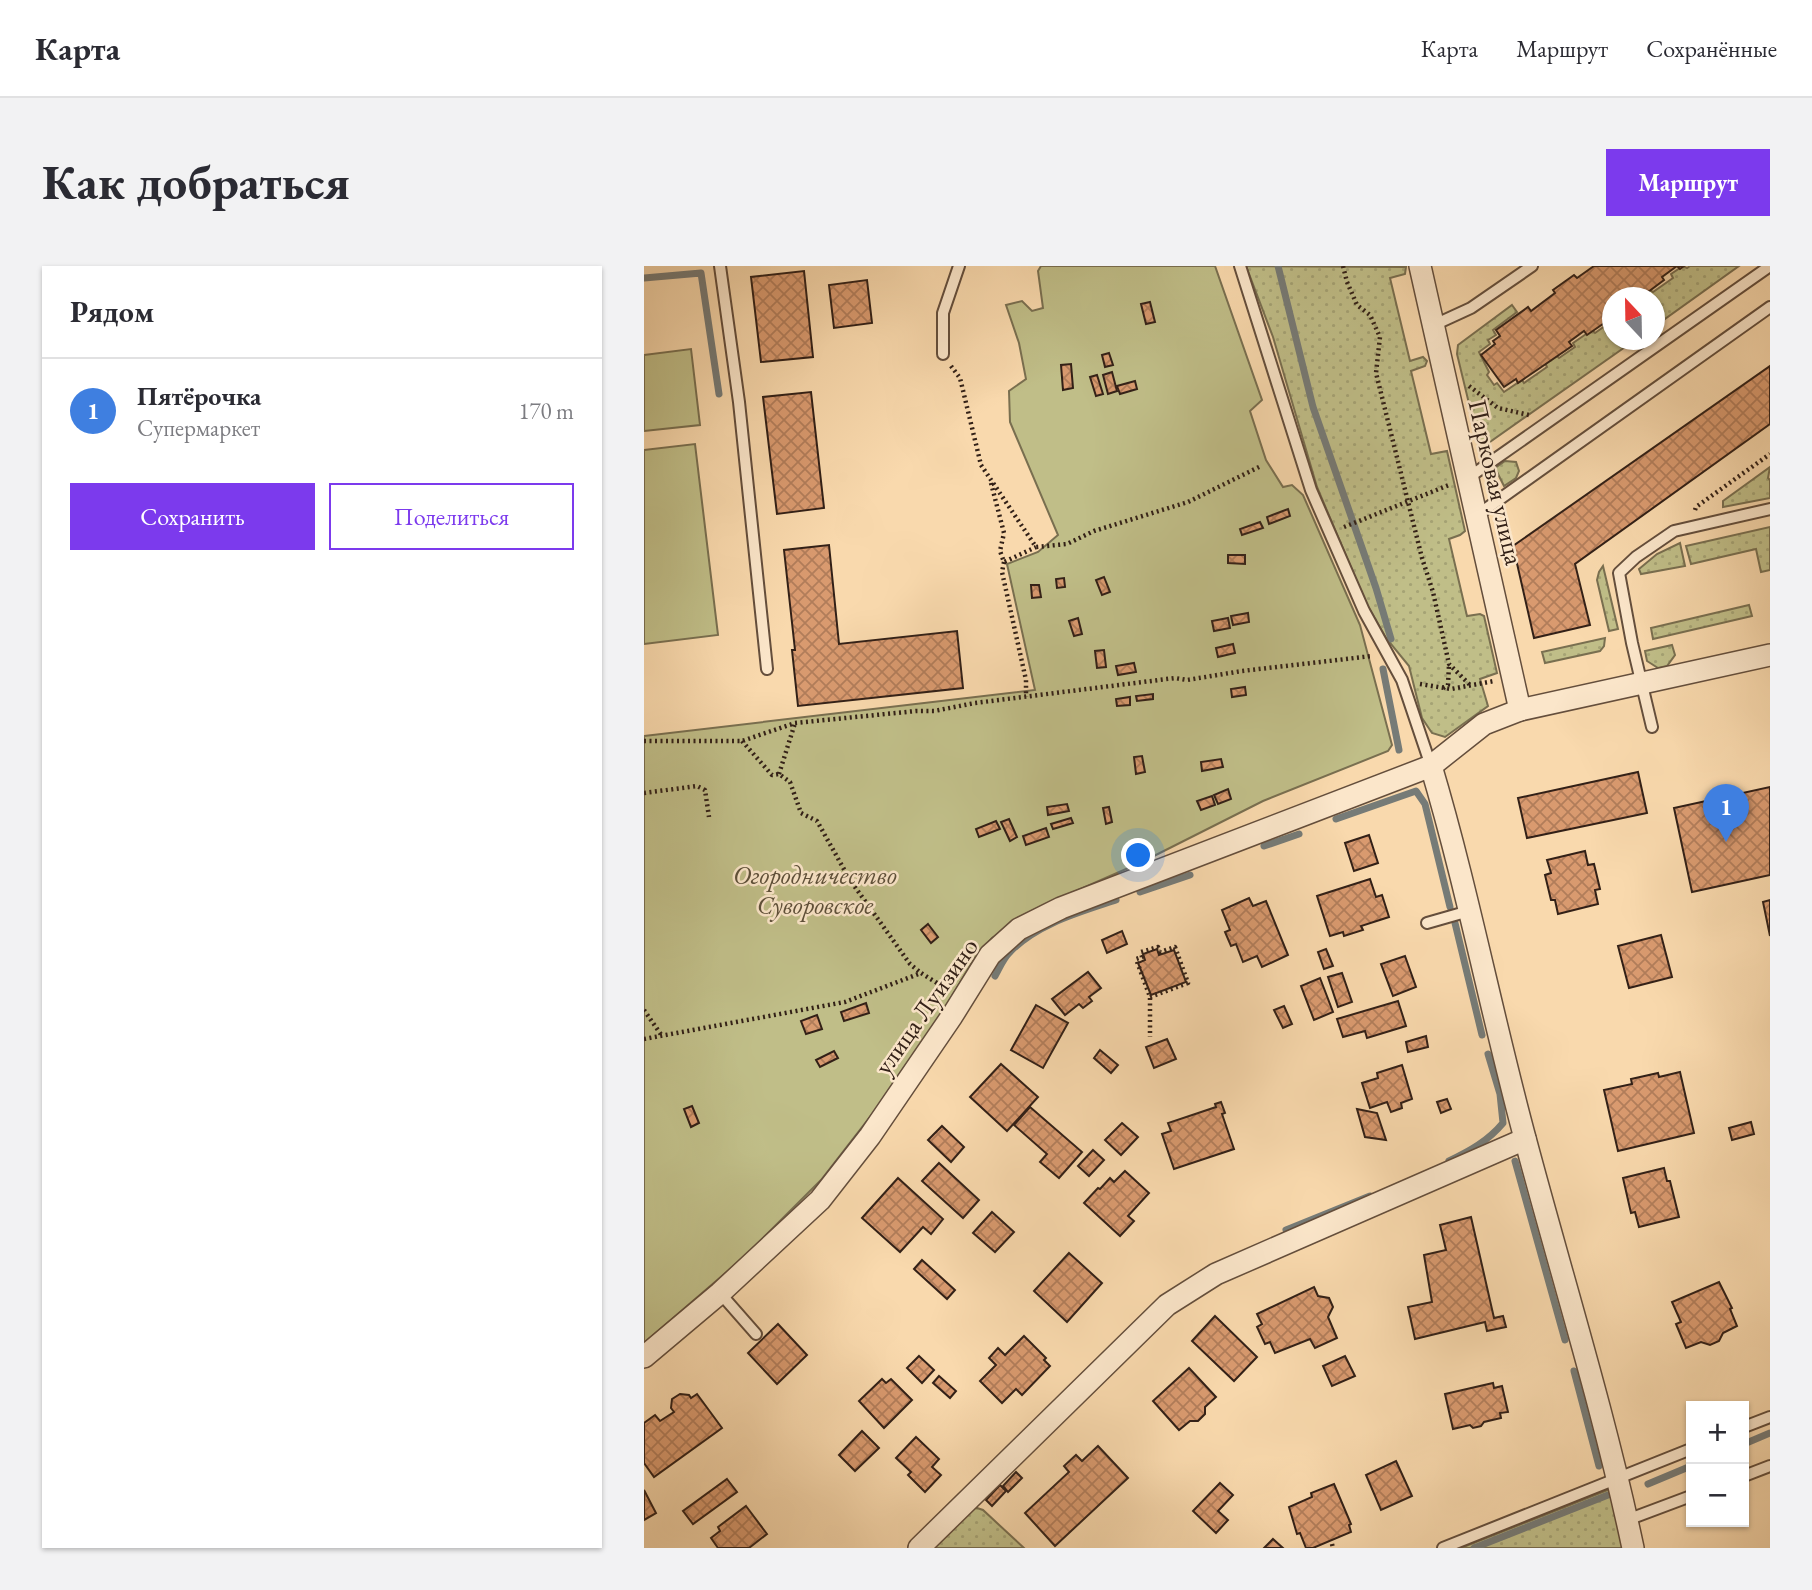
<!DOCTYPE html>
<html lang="ru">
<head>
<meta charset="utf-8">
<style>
	body { margin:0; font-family:"EB Garamond",serif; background:#f2f2f3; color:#2b2b33 }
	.controls { position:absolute; right:21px; bottom:21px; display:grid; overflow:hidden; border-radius:0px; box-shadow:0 2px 5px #0004 }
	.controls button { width:63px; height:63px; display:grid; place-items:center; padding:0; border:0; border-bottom:2px solid #e1e1e2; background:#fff; color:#2b2b33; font:35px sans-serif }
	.compass { position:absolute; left:958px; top:21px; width:63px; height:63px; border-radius:50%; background:#fff; box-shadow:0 2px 5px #0004; rotate:338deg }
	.you { position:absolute; left:495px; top:590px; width:24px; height:24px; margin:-18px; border:5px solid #fff; border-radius:50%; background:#1a73e8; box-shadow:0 0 0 10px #1a73e833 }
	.badge { display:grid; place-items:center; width:46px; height:46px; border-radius:50%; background:#7c3aed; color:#fff; font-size:23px; font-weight:700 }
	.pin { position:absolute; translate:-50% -58px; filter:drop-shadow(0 2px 4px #0008) }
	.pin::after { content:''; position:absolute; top:37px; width:24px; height:21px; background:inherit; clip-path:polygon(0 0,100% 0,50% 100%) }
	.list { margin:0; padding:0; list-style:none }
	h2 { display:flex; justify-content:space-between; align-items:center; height:91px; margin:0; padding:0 28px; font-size:30px }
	h2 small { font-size:23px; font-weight:400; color:#7c7c81 }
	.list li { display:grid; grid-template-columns:46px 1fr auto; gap:21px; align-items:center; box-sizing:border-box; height:105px; padding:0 28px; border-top:2px solid #e1e1e2 }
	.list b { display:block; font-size:26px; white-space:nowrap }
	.list p { margin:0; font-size:23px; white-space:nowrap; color:#7c7c81 }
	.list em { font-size:23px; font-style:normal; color:#7c7c81 }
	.actions { display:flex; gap:14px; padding:21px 28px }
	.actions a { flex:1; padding:16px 0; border:2px solid #7c3aed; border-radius:0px; text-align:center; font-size:24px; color:#7c3aed }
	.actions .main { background:#7c3aed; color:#fff }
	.map { position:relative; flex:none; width:1126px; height:1282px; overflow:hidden; border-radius:0px }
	header { display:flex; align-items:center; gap:42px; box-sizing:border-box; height:98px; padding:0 35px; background:#fff; border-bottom:2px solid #e1e1e2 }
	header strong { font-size:33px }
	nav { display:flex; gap:38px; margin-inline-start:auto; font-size:24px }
	.intro { display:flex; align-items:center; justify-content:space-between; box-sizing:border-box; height:168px; padding:0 42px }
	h1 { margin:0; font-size:49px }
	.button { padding:18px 32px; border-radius:0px; background:#7c3aed; color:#fff; font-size:24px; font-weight:700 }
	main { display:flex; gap:42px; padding:0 42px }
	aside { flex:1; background:#fff; border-radius:0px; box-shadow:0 2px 5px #0004 }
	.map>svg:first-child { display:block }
	.grass { fill:url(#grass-dots); stroke:#796f50; stroke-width:2 }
	.garden { fill:#c0be88; stroke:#796f50; stroke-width:2 }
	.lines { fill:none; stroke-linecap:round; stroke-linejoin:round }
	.stream { stroke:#767b77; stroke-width:7 }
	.building { fill:url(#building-cross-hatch); stroke:#322017; stroke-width:2 }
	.lane-casing { stroke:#644e3c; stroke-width:14 }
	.street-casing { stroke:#644e3c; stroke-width:24 }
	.path { stroke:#322017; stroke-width:4.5; stroke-dasharray:2 3.5; stroke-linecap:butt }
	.lane { stroke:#fbe6ca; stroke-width:10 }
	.street { stroke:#fbe6ca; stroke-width:21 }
	.labels { text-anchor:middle; stroke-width:5; stroke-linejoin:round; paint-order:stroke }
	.street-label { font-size:26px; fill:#322017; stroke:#fbe6ca }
	.park-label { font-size:26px; font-style:italic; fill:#5d4f39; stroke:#fbe6ca }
</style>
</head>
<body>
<header>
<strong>Карта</strong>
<nav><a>Карта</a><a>Маршрут</a><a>Сохранённые</a></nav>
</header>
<div class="intro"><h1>Как добраться</h1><a class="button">Маршрут</a></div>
<main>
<aside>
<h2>Рядом<small></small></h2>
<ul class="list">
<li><span class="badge" style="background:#3f7fe0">1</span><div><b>Пятёрочка</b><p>Супермаркет</p></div><em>170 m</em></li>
</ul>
<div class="actions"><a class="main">Сохранить</a><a>Поделиться</a></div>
</aside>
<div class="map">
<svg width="1126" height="1282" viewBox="0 0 1126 1282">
	<defs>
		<pattern id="grass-dots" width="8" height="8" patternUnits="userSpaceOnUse" patternTransform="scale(1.75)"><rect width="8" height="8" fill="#c0be88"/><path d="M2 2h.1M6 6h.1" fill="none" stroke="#a5a375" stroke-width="1.8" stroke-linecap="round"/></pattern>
		<pattern id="building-cross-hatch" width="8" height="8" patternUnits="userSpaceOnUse" patternTransform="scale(1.75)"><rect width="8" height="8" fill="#d99a6f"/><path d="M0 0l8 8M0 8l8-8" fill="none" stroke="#b17d5a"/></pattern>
	</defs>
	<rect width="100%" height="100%" fill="#f9d9ad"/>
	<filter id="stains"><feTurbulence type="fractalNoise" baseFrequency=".00286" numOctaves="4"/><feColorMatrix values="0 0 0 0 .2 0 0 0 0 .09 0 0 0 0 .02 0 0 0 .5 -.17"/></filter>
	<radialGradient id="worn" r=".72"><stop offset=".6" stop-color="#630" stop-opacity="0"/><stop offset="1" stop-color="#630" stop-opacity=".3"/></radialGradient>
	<g class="grass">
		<path d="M602,0L762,1L761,8L746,12L766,95L779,91L783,95L781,100L767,105L787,188L803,185L821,265L816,269L805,273L823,350L836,348L840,350L853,407L836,413L844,440L801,471L788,467L778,452L765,400L742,372L722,337L673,221L629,71Z"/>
		<path d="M1039,0L1043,2L1046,0H1095L1011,60L1010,32H1001L1003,30L1001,27L1006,24L1009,26L1029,12L1027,8Z"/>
		<path d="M868,39L873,46L849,64L852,69L844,74L846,78L835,86L845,106L843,109L850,119L853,117L860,126L878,114L880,117L903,101L901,97L912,89L915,92L931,81L929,77L948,64L951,67L968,55V74H991L843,178L835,179L813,88L814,79Z"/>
		<path d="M861,195L872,196L875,205L872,212L860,220L851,202Z"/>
		<path d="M1126,201L1124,212L1126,214V232L1079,241V235Z"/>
		<path d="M1126,261V304L1117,306L1112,283L1047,298L1042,280Z"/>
		<path d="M1036,277L1041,300L997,308L995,303L1013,288Z"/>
		<path d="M959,300L974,363L965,365L953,314L955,306Z"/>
		<path d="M1105,339L1108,350L1009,373L1007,362Z"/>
		<path d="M961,372L960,380L956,385L901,397L898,386Z"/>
		<path d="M1028,379L1031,389L1023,400L1014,402L1003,395L1001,385Z"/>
		<path d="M966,1223L979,1282H817Z"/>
		<path d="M330,1241L339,1244L380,1282H288Z"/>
	</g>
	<g class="garden">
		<path d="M397,0H571L618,134L606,145L622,194L639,221L648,219L659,229L716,359L748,479L744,485L619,535L498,596L398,640L348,672L330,693L292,757L253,816L177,914L100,991L0,1077V470L391,424L363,298L394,286L414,269L366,156L365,125L382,113L375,77L362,39L378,35L388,45L399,42L394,5Z"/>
		<path d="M47,83L56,159L0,165V89Z"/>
		<path d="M51,178L74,369L0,378V184Z"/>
	</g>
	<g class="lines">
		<g class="stream">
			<path d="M634,0L669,141L732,322L747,373"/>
			<path d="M0,12L57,7L75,128"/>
			<path d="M739,403L755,484"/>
			<path d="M692,553L772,525L781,538L806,641"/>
			<path d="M620,580L655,568"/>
			<path d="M496,626L546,609"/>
			<path d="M811,657L838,769"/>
			<path d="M351,710C355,703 359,693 365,687C392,658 436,646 472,634"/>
			<path d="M805,895C826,885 844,875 859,857L856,828L844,788"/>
			<path d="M871,895L921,1074"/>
			<path d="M642,964L726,930"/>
			<path d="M930,1105L955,1200"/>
			<path d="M1100,1178L1126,1167"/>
			<path d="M1004,1218L1047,1200"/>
			<path d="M830,1282L964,1229"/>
		</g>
	</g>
	<g class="building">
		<path d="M950,0H1040L1036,3L1033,0L1018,11L1020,14L996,32H968V45L963,49L966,53L943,69L940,65L925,76L928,80L874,117L872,113L860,121L837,89L851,78L849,75L856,70L852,64L884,41L887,45L911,27L909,24L930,9L933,12Z"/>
		<path d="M160,5L169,91L117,96L107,11Z"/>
		<path d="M223,14L228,57L190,62L185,19Z"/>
		<path d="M506,36L511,56L502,58L497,38Z"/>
		<path d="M465,87L469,99L461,101L458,89Z"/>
		<path d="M427,98L429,122L419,124L417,99Z"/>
		<path d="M1126,100V158L931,298L946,359L890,372L869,280Z"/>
		<path d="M468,106L473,125L464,128L459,109Z"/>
		<path d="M453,109L459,128L452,130L446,111Z"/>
		<path d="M491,115L493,123L476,128L473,120Z"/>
		<path d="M167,126L180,242L133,248L119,131Z"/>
		<path d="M644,243L646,250L625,258L623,251Z"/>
		<path d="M616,256L619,262L598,269L596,263Z"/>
		<path d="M185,279L195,378L313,365L319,422L154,440L148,384H151L140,284Z"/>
		<path d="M584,289H601V298L584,297Z"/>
		<path d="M460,311L466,326L458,329L452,314Z"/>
		<path d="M420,312L421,321L413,322L412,313Z"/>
		<path d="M387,319H395L397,331L388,332Z"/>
		<path d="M604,347L605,356L589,359L587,350Z"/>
		<path d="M434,352L438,368L430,370L425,355Z"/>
		<path d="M584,352L586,362L570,365L568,355Z"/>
		<path d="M589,378L591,387L574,391L572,382Z"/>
		<path d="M460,384L462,401L453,402L451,385Z"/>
		<path d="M490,397L492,406L474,409L472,400Z"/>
		<path d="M601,421L602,429L588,431L587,423Z"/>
		<path d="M509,428V433L493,435L492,430Z"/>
		<path d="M486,431V439L473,440L472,433Z"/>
		<path d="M498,490L501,506L492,508L490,491Z"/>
		<path d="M577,493L579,501L558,505L557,496Z"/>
		<path d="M994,506L1003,547L883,572L874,532Z"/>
		<path d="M1126,521V609L1048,626L1030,542Z"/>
		<path d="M584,523L587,533L574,538L570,529Z"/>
		<path d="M568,530L571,539L557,544L553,535Z"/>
		<path d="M423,538L425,545L404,549L403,541Z"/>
		<path d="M465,541L468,556L462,558L459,542Z"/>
		<path d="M427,552L429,557L409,563L407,558Z"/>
		<path d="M365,553L373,571L366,575L357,556Z"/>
		<path d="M352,555L356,563L335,571L332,563Z"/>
		<path d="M402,562L405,571L382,579L379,570Z"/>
		<path d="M725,569L734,597L710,605L701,577Z"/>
		<path d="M941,585L944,599L950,598L956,623L951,624L954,638L914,648L911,634H907L901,609L907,607L903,594Z"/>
		<path d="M726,613L732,631L738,629L745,651L717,660L719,664L700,670L699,666L686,670L673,630Z"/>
		<path d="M605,632L609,640L622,635L644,689L618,701L613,690L599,696L592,678L587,680L581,666L586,664L578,644Z"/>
		<path d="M1126,634V670L1119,636Z"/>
		<path d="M284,658L294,671L287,677L277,664Z"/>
		<path d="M478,665L483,678L463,687L458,674Z"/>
		<path d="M1017,669L1028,711L985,722L974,680Z"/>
		<path d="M513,683L515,689L530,684L542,716L507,729L494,697L501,694L499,688Z"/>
		<path d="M682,683L689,700L680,703L674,686Z"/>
		<path d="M761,690L772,721L749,730L737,698Z"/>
		<path d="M444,706L457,722L445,731L448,735L439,742L435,738L421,749L408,733Z"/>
		<path d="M698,707L708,736L694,741L684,711Z"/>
		<path d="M676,712L689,746L670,754L657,720Z"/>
		<path d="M754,735L762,760L723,772L721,765L699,771L693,753Z"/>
		<path d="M222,737L225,747L200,755L197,746Z"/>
		<path d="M392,739L424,757L399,802L367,784Z"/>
		<path d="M640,740L648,758L639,762L630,744Z"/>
		<path d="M173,749L178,763L162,768L157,755Z"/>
		<path d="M782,770L784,781L764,786L762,776Z"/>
		<path d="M523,773L532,793L510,802L502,781Z"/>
		<path d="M456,784L474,799L467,807L450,792Z"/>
		<path d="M190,785L194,792L176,801L172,794Z"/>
		<path d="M357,798L394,831L363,865L326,831Z"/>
		<path d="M758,799L768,833L757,837L758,842L747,846L743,836L726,842L718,817L734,812L733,807Z"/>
		<path d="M1036,806L1050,867L974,885L960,824L988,818L987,813L1014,807L1015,811Z"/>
		<path d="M803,833L807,843L797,847L793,836Z"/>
		<path d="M577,836L581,847L578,848L590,883L530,903L518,868L527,865L524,857L572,841L571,838Z"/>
		<path d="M48,840L55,857L47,861L40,843Z"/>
		<path d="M386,841L438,886L415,912L396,896L403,888L370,859Z"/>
		<path d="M713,843L733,847L742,874L721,871Z"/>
		<path d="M1107,856L1110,868L1088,874L1085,862Z"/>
		<path d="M478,857L494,871L477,889L461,874Z"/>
		<path d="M298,860L320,881L307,896L284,874Z"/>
		<path d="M449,884L460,894L445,910L434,900Z"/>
		<path d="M295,897L335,934L319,952L278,915Z"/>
		<path d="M1020,902L1023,915H1026L1035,951L995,961L991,946L987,947L979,912Z"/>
		<path d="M481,905L505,927L484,950L490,955L476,970L440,937L454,922L456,923L466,912L470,916Z"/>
		<path d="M254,912L299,953L287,968L279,961L256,986L218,952Z"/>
		<path d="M348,946L370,966L351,986L329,967Z"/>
		<path d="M827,951L850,1052L859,1050L862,1061L843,1065L841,1056L771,1073L764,1041L788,1036L780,989L802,984L796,959Z"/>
		<path d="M425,987L458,1017L423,1056L390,1025Z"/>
		<path d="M278,994L311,1024L303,1033L270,1003Z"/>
		<path d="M1075,1016L1088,1042L1086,1043L1093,1060L1079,1067L1075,1075L1066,1079L1057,1076L1042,1082L1032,1058L1037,1056L1028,1036Z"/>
		<path d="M670,1021L674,1030L685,1032L689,1041L684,1051L693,1072L671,1082L666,1073L631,1087L626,1076L621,1078L613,1061L618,1058L613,1048Z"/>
		<path d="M571,1050L613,1091L590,1115L548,1075Z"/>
		<path d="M134,1058L163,1089L133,1118L104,1087Z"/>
		<path d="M380,1070L402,1092L400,1094L406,1100L378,1129L372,1123L358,1137L336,1115L352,1099L345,1092L354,1082L361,1089Z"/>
		<path d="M275,1090L290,1104L278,1117L263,1102Z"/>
		<path d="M701,1090L711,1110L688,1120L679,1100Z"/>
		<path d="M545,1102L572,1131L561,1141V1148L554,1155H546L535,1164L509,1135Z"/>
		<path d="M295,1110L312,1125L306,1132L289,1117Z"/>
		<path d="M238,1113L242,1117L247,1113L268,1134L240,1162L215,1135Z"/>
		<path d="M849,1117L850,1122L858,1120L864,1146L856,1147L857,1152L840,1156L837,1160L829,1162L826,1159L809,1163L801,1128Z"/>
		<path d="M36,1128L45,1129L47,1132L53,1128L78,1162L10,1211L0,1197V1157L11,1149L16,1155L30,1146L27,1142L28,1133Z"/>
		<path d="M218,1165L235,1182L211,1205L195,1189Z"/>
		<path d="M272,1171L295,1193L288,1201L297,1209L281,1226L264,1209L267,1206L252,1192Z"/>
		<path d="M454,1180L484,1212L411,1280L381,1247L425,1206L420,1200L432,1189L438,1195Z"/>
		<path d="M752,1195L768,1230L737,1244L722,1209Z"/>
		<path d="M372,1206L378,1212L364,1226L359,1220Z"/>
		<path d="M83,1213L93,1226L49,1258L39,1245Z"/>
		<path d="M576,1217L589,1229L574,1245L584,1254L572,1267L549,1245Z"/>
		<path d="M690,1218L707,1258L705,1259L707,1266L669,1282H662L656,1267L653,1268L645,1241L668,1231L667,1227Z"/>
		<path d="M356,1219L362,1225L348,1240L342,1234Z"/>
		<path d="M0,1224L12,1247L0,1254Z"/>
		<path d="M102,1240L123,1268L105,1282H74L67,1272L76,1265L74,1261Z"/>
		<path d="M629,1273L639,1282H620Z"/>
	</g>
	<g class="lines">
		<defs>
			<g id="lane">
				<path d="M76,0L95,136L123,403"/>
				<path d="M596,0L667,224L720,345L758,414L787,500"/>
				<path d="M790,59L827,42L888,0"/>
				<path d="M299,88V47L315,0"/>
				<path d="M824,212L1126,0"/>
				<path d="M832,250L1126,41"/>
				<path d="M1008,461L988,377L975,307L992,291L1030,265L1126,243"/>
				<path d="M783,657L825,645"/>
				<path d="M76,1027L112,1068"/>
				<path d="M1100,1161L1126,1151"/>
				<path d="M1100,1210L1126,1200"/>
				<path d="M983,1254L1047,1230"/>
				<path d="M799,1282L1047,1183"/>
			</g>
			<g id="street">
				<path d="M776,0L876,444"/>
				<path d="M787,500C824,624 848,751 882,876C918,1011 960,1145 989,1282"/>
				<path d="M0,1091L76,1027L176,934L226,870L308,750L346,689L375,663L417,642L787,500L840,458L876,444L1126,389"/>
				<path d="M275,1282L523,1039L572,1008L881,873"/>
			</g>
		</defs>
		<use href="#lane" class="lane-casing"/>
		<use href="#street" class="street-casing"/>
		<g class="path">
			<path d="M699,0L703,16L713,39L726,49L736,71L732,107L778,292L789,326L805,398L827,420"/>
			<path d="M307,100L316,112L337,199L392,281L423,278L450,265L544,236L617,200"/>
			<path d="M825,120L854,142L885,149"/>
			<path d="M347,217L360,267L356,285L360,296L392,281"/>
			<path d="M1051,244L1052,241L1126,188"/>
			<path d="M700,261L805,219"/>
			<path d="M360,296L358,306L382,414V431"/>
			<path d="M776,418L807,423L850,415"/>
			<path d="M799,422L804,419L805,399"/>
			<path d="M0,475H98L151,457L272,445H290L331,437L531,412L543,414L598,405L728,390"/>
			<path d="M98,475L128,509L135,508L146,516L157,547L173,555L206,614L266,698L277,707"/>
			<path d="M135,508L151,457"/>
			<path d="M0,527L53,520L61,524L65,551"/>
			<path d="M506,731L544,717L531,681L516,686L514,681L497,686L498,691L492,693L506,731V771"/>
			<path d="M0,744L18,770"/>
			<path d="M0,773L201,736L277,707L301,722"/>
			<path d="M688,1278L689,1282"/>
		</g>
		<use href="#lane" class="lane"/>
		<use href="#street" class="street"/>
	</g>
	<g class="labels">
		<g class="street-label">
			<text transform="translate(852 216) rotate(77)" y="9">Парковая улица</text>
			<text transform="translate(282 740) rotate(-55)" y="9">улица Луизино</text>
		</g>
		<g class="park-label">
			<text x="171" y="618">Огородничество<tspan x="171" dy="30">Суворовское</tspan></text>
		</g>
	</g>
	<rect width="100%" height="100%" filter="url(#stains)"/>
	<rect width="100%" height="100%" fill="url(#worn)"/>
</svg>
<div class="controls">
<button>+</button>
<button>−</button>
</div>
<svg class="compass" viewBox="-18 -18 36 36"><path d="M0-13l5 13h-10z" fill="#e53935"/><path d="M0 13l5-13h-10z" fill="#7c7c81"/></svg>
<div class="you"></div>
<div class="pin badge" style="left:1082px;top:576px;background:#3f7fe0">1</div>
</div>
</main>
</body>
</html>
